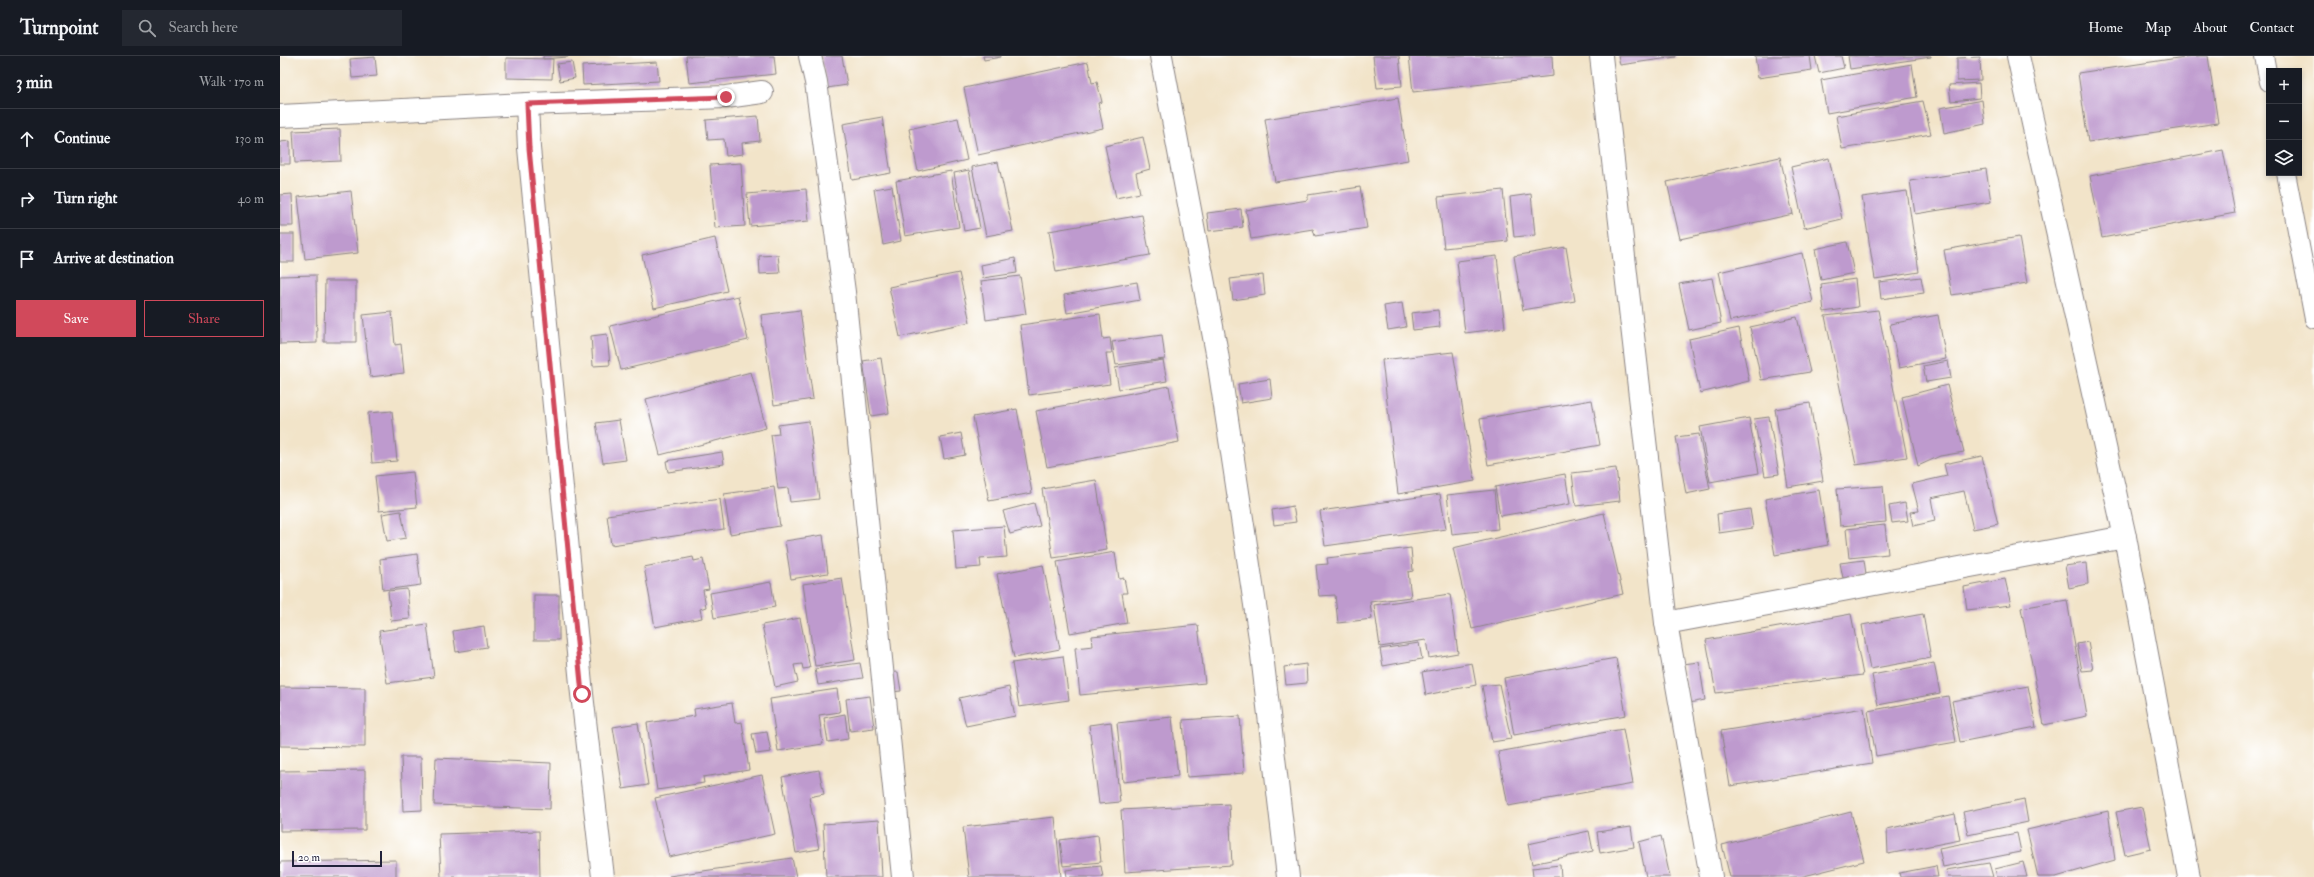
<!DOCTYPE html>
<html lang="en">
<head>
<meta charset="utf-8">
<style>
	body { margin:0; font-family:"IM FELL Double Pica",serif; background:#242831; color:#f1f3f6 }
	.controls { position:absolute; right:12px; top:12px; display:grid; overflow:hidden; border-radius:0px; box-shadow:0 2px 6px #0003 }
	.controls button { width:36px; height:36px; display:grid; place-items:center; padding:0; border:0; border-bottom:1px solid #363941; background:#171b24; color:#f1f3f6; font:20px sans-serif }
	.scale { position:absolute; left:12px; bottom:10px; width:90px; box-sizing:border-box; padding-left:4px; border:2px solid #22223b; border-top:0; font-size:11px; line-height:14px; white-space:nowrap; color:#22223b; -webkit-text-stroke:3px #fff; paint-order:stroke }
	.stop { position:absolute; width:12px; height:12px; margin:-9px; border:3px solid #d1495b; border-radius:50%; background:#fff }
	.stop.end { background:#d1495b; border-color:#fff; box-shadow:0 1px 4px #0008 }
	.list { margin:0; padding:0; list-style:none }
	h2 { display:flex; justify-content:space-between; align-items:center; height:52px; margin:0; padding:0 16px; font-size:17px }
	h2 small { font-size:13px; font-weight:400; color:#9ea1a6 }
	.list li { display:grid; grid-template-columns:26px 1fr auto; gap:12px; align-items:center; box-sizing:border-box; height:60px; padding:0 16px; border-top:1px solid #363941 }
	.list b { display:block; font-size:15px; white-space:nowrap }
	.list em { font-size:13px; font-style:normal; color:#9ea1a6 }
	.actions { display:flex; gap:8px; padding:12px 16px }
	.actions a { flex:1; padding:9px 0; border:1px solid #d1495b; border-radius:0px; text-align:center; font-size:14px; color:#d1495b }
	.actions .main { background:#d1495b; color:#fff }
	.icon { flex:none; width:22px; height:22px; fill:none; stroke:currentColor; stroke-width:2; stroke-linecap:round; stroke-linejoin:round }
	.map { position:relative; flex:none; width:2034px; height:821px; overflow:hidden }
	header { display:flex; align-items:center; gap:24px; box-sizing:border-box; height:56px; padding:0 20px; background:#171b24; border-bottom:1px solid #363941 }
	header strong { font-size:19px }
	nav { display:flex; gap:22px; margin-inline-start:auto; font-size:14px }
	.search { width:280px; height:36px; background:#242831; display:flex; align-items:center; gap:10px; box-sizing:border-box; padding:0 14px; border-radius:0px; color:#9ea1a6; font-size:15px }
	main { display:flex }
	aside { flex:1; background:#171b24 }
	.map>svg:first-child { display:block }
	.building { fill:#be9ace }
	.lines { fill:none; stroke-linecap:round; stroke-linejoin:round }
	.lane-casing { stroke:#8a8382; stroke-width:20 }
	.street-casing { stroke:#8a8382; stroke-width:24 }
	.lane { stroke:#fff; stroke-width:18 }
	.street { stroke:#fff; stroke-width:22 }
	.route { stroke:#d1495b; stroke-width:5 }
</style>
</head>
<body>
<header>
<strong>Turnpoint</strong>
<div class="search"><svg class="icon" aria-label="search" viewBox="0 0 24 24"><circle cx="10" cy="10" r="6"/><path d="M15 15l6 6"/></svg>Search here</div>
<nav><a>Home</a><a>Map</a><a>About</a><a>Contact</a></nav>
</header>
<main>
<aside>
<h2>3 min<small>Walk · 170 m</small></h2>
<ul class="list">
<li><svg class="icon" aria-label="ahead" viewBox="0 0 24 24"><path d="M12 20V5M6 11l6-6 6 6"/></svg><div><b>Continue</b></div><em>130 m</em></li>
<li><svg class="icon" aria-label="right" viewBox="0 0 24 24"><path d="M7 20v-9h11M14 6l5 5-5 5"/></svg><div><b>Turn right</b></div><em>40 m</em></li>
<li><svg class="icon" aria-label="arrive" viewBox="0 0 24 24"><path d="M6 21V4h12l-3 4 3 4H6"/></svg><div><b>Arrive at destination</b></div></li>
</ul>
<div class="actions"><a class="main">Save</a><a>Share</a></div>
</aside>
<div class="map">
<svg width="2034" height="821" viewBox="0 0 2034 821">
	<rect width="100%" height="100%" fill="#fff"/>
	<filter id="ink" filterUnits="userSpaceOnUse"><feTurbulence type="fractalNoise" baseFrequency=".025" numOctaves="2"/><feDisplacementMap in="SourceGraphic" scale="8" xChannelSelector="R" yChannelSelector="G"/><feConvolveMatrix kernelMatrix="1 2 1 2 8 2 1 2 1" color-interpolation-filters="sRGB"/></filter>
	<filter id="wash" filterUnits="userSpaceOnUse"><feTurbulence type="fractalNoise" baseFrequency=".012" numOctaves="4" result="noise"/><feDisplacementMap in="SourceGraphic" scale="16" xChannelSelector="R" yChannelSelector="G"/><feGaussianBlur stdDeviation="0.9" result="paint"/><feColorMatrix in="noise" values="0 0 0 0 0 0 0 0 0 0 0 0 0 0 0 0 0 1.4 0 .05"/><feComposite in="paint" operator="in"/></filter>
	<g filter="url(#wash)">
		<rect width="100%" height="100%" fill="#f2e4c9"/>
		<g id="blocks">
			<g class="building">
				<path d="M263,0H288V1L263,3Z"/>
				<path d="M406,0H494L496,18L409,27Z"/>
				<path d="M541,0H562L567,29L547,32Z"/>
				<path d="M703,0H721V1L704,4Z"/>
				<path d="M1093,0H1119L1122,30L1097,32Z"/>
				<path d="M1129,0H1272L1273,20L1133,36Z"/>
				<path d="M1338,0H1396V1L1340,9Z"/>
				<path d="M1475,0H1530L1532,14L1478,22Z"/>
				<path d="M1535,0H1561L1564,12L1539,17Z"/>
				<path d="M1568,0H1651V1L1570,13Z"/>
				<path d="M1911,0H1928L1938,67L1808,86L1798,17Z"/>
				<path d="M95,1L97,20L72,22L70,3Z"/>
				<path d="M1700,1L1701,24L1677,25V2Z"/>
				<path d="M226,2L273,3L272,23L226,22Z"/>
				<path d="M292,6L295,22L280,25L277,8Z"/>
				<path d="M377,6L379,25L303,29L302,10Z"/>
				<path d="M808,6L812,27L817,26L822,46L818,47L823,72L698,99L684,32Z"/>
				<path d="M1632,8L1637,41L1547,57L1541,24Z"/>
				<path d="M1699,27L1700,42L1671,45L1669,29Z"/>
				<path d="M1118,42L1128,104L995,126L985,63Z"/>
				<path d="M1702,44L1705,68L1664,77L1660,52Z"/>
				<path d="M1643,45L1651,78L1562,93L1556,60Z"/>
				<path d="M478,60L480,85L462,87L463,98L446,100L444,83L428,84L426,64Z"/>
				<path d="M602,61L611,117L572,124L563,68Z"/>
				<path d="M678,62L687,104L638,115L629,73Z"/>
				<path d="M60,73L61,105L15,107L13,75Z"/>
				<path d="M863,81L870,113L856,117L860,137L836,142L825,90Z"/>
				<path d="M10,85V108H0V86Z"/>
				<path d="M1943,94L1955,157L1822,182L1810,120Z"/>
				<path d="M1500,101L1513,158L1400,183L1387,126Z"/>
				<path d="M1549,102L1562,163L1524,172L1511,111Z"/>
				<path d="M718,106L733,175L706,180L692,111Z"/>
				<path d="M461,107L465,170L435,172L430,109Z"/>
				<path d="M1706,113L1711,146L1635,158L1630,125Z"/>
				<path d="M689,114L700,172L684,175L674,117Z"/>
				<path d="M671,115L679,171L625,180L616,125Z"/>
				<path d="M612,130L621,185L603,189L594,133Z"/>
				<path d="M1080,131L1087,172L1035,180L1033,173L971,183L966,154L1028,144V139Z"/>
				<path d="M526,133L529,165L470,170L467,138Z"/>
				<path d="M1223,134L1228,185L1164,192L1158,141Z"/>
				<path d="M71,135L78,197L25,203L18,141Z"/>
				<path d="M1627,135L1639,216L1595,223L1582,141Z"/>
				<path d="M12,138L13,170H0V139Z"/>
				<path d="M1251,138L1255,179L1234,181L1230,141Z"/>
				<path d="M961,153L963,171L929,175L927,157Z"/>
				<path d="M862,159L870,199L776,216L769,175Z"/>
				<rect x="0" y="178" width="14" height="28"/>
				<path d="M1739,181L1747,227L1672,239L1664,194Z"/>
				<path d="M435,182L447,235L374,252L362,199Z"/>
				<path d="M1567,186L1574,217L1541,224L1535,193Z"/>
				<path d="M1286,191L1295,245L1243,254L1234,200Z"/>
				<path d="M1522,197L1533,246L1450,265L1439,216Z"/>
				<path d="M498,199L500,217L480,218L479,200Z"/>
				<path d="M1217,200L1225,272L1185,277L1177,205Z"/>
				<path d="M735,202L737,217L703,222L701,209Z"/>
				<path d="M679,217L690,266L620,281L609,231Z"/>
				<path d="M36,219L37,287L0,288V220Z"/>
				<path d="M983,219L985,239L953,244L950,223Z"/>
				<path d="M740,220L746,258L706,264L701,225Z"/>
				<path d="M1641,221L1644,237L1601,243L1599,226Z"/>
				<path d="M1432,222L1441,267L1409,274L1399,228Z"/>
				<path d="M1575,223L1578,251L1544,256L1541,228Z"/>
				<path d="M45,225H76V286H44Z"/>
				<path d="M857,226L860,244L787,257L784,239Z"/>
				<path d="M458,240L468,284L341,314L330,270Z"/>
				<path d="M1122,247L1126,271L1108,274L1104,250Z"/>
				<path d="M520,254L533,343L494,349L481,259Z"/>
				<path d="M1158,254L1160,271L1133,274L1131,257Z"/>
				<path d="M1598,254L1627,401L1576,409L1545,260Z"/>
				<path d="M112,256L115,289L121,288L124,317L90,321L83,259Z"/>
				<path d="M820,258L823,283L830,282L832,297H826L830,328L749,339L740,269Z"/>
				<path d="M1658,259L1666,303L1619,312L1610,268Z"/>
				<path d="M1517,261L1530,316L1481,324L1470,271Z"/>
				<path d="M1459,272L1469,325L1420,337L1409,283Z"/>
				<path d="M327,278L330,309L313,310L311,280Z"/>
				<path d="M882,279L885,303L836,309L832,286Z"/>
				<path d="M1173,296L1195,425L1118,438L1102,304Z"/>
				<path d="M601,302L609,357L591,360L583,305Z"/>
				<path d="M883,304L887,325L839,333L835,312Z"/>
				<path d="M1668,305L1671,322L1646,326L1643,310Z"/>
				<path d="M471,316L486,372L380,399L366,343Z"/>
				<path d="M990,323L992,342L961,347L958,328Z"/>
				<path d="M1667,329L1684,396L1660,400L1638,410L1622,341Z"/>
				<path d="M889,330L899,386L767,411L756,355Z"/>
				<path d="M1312,344L1320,389L1208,409L1200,363Z"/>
				<path d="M1530,347L1543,425L1508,431L1495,353Z"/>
				<path d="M737,353L752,437L709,445L693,361Z"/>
				<path d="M112,355L117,405L92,407L88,357Z"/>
				<path d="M1489,361L1499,418L1485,420L1474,363Z"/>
				<path d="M1469,362L1479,417L1430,426L1420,371Z"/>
				<path d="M339,364L346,404L323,407L316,367Z"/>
				<path d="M529,365L539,443L510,446L508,432L498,433L491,379L499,378L498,369Z"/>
				<path d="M681,377L685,399L664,403L660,381Z"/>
				<path d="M1419,378L1430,433L1406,438L1396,381Z"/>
				<path d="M442,396L444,408L388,416L386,405Z"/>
				<path d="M1702,400L1718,468L1693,473L1684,435L1651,442L1655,465L1633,470L1630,456L1639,455L1632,428L1667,420L1664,408Z"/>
				<path d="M1336,412L1340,445L1296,450L1292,417Z"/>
				<path d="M133,416L137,451L99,455L95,420Z"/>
				<path d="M1285,418L1290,448L1220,460L1215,431Z"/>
				<path d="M816,424L827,494L773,502L762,433Z"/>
				<path d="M1603,430L1606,466L1560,470L1557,433Z"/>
				<path d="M494,431L500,470L450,478L444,438Z"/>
				<path d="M1214,434L1218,473L1172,478L1167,439Z"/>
				<path d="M1539,434L1548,489L1495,499L1485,443Z"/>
				<path d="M1160,438L1166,473L1045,490L1040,455Z"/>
				<path d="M440,443L444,473L331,489L327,459Z"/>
				<path d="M754,447L760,470L730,478L723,455Z"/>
				<path d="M1625,447L1628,465L1612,467L1609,450Z"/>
				<path d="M1013,450L1016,466L994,469L992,454Z"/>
				<path d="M1470,453L1473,472L1439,477L1437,458Z"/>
				<path d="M121,455L126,482L107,485L102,458Z"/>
				<path d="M1324,457L1343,538L1192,573L1173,492Z"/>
				<path d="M1605,469L1608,498L1569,502L1566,473Z"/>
				<path d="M724,470L727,501L700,503L701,511L676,513L673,474Z"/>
				<path d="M543,479L548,517L511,523L505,485Z"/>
				<path d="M1131,492L1133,515L1128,516L1131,541L1090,546L1092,563L1058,567L1055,539L1039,540L1036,509L1048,508L1047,502Z"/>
				<path d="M835,496L839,523L844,522L847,537H842L847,567L790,577L777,506Z"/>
				<path d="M137,498L141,529L103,534L100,503Z"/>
				<path d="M413,501L414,505L423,503L429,533L423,534L426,551L420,553L422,562L375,571L364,511Z"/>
				<path d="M1584,504L1586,518L1563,522L1560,507Z"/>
				<path d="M1806,507L1808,528L1789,532L1785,510Z"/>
				<path d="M763,509L780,593L734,602L717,518Z"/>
				<path d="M562,522L575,604L535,610L523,528Z"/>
				<path d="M1725,523L1731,549L1687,554L1684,531Z"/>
				<path d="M491,526L495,551L434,562L430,537Z"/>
				<path d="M127,533L130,563L111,565L108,535Z"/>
				<path d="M1170,538L1178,597L1149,602L1146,584L1100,591L1094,549Z"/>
				<rect x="254" y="539" width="25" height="45"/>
				<path d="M1787,544L1807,660L1764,669L1741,552Z"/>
				<path d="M1571,558L1583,619L1436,637L1426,584Z"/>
				<path d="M1643,558L1651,602L1590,613L1582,569Z"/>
				<path d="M520,562L530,612L523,613L522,608L514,609L518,626L495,631L482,569Z"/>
				<path d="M147,568L154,621L107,627L99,575Z"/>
				<path d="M918,569L925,627L800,639L795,592L813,590L812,580Z"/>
				<path d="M204,570L207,591L176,596L173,575Z"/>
				<path d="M1808,586L1813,614L1802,615L1797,588Z"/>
				<path d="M1139,587L1142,603L1103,610L1100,593Z"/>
				<path d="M783,600L789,644L739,651L732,607Z"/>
				<path d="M1336,602L1346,659L1234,679L1224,622Z"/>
				<path d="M1419,606L1425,644L1409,647L1403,608Z"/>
				<path d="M580,607L583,622L538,629L535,613Z"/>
				<path d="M1192,607L1196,629L1146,639L1142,616Z"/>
				<path d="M1654,607L1660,637L1598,649L1592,619Z"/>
				<path d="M1026,608L1027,627L1006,629L1004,611Z"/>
				<path d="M618,616L621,635L610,636L608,617Z"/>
				<path d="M1219,628L1231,683L1212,686L1202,630Z"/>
				<path d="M1748,630L1756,671L1680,686L1672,645Z"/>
				<path d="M0,631L85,632V691L0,690Z"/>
				<path d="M729,631L735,660L686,670L679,642Z"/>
				<path d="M557,633L560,656L539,659L543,688L498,695L490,643Z"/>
				<path d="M590,640L594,672L570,675L566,643Z"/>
				<path d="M1668,640L1676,686L1596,700L1588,655Z"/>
				<path d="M452,647L455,667L462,666L469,714L423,721L424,727L377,734L367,667L415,660L414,653Z"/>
				<path d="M1584,652L1592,707L1450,730L1441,675Z"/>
				<path d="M565,658L568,683L548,686L544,662Z"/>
				<path d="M960,660L964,717L907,721L903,664Z"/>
				<path d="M892,661L898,720L843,726L837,667Z"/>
				<path d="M831,666L840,746L819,748L809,669Z"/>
				<path d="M358,667L368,729L343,733L333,671Z"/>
				<path d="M1343,673L1353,728L1228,750L1218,696Z"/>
				<path d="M487,676L491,696L476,698L472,678Z"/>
				<path d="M121,701H141L142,754L123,755Z"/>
				<path d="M156,702L271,707L270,753L154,749Z"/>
				<path d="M85,714V774L0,775V715Z"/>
				<path d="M539,714L544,738L529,741L539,793L516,797L502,721Z"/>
				<path d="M482,719L495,778L389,801L375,742Z"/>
				<path d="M1744,743L1748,766L1688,779L1683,756Z"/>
				<path d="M949,748L952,809L845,816L841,754Z"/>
				<path d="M1862,751L1871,793L1845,799L1836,756Z"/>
				<path d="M1828,755L1835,804L1776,821H1758L1747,774Z"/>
				<path d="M1571,756L1584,805L1520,821H1450L1442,789Z"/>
				<path d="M1675,758L1680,784L1608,798L1607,773Z"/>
				<path d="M775,761L781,821H689L683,771Z"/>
				<path d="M599,764L602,821H546L543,768Z"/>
				<path d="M1351,771L1354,791L1320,797L1317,776Z"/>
				<path d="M259,775L260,821H161L159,778Z"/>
				<path d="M1309,775L1313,795L1252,808L1248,788Z"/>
				<path d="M1737,777L1741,796L1663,811L1659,792Z"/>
				<path d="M818,779L821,806L783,810L780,784Z"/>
				<path d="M1381,780L1390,821H1366L1359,786Z"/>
				<path d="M512,802L516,821H390L389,820Z"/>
				<path d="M116,804V821H0V806Z"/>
				<path d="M1743,806L1747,821H1717L1715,813Z"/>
				<path d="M1709,807L1713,821H1668L1666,814Z"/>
				<path d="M1280,809L1281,821H1253L1252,812Z"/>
				<path d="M821,810L823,821H787L786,814Z"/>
				<path d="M1656,810L1658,821H1620L1619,817Z"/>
			</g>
		</g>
	</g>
	<g filter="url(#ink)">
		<use href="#blocks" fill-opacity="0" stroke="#8a8382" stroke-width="1"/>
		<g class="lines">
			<defs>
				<g id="lane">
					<path d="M1984,0L1989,26"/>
					<path d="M2006,117L2034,263"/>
				</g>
				<g id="street">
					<path d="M530,0L536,26L564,236L623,821"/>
					<path d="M881,0L937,297L980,582L1008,821"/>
					<path d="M1321,0L1386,567L1431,821"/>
					<path d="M1738,0L1845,481L1909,821"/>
					<path d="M247,48L249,92L302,638L323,821"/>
					<path d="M0,60L247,48L446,41L482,36"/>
					<path d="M1386,567L1845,481"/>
				</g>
			</defs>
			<use href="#lane" class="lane-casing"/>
			<use href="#street" class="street-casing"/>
			<use href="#lane" class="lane"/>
			<use href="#street" class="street"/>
		</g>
	</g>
	<g class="lines" filter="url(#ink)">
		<path class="route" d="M302,638L249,92L247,48L446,41"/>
	</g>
</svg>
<div class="controls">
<button>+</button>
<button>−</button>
<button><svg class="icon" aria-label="layers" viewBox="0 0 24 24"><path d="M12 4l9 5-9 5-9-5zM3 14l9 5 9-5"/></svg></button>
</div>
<div class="scale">20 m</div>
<div class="stop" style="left:302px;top:638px"></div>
<div class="stop end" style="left:446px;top:41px"></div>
</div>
</main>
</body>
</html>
